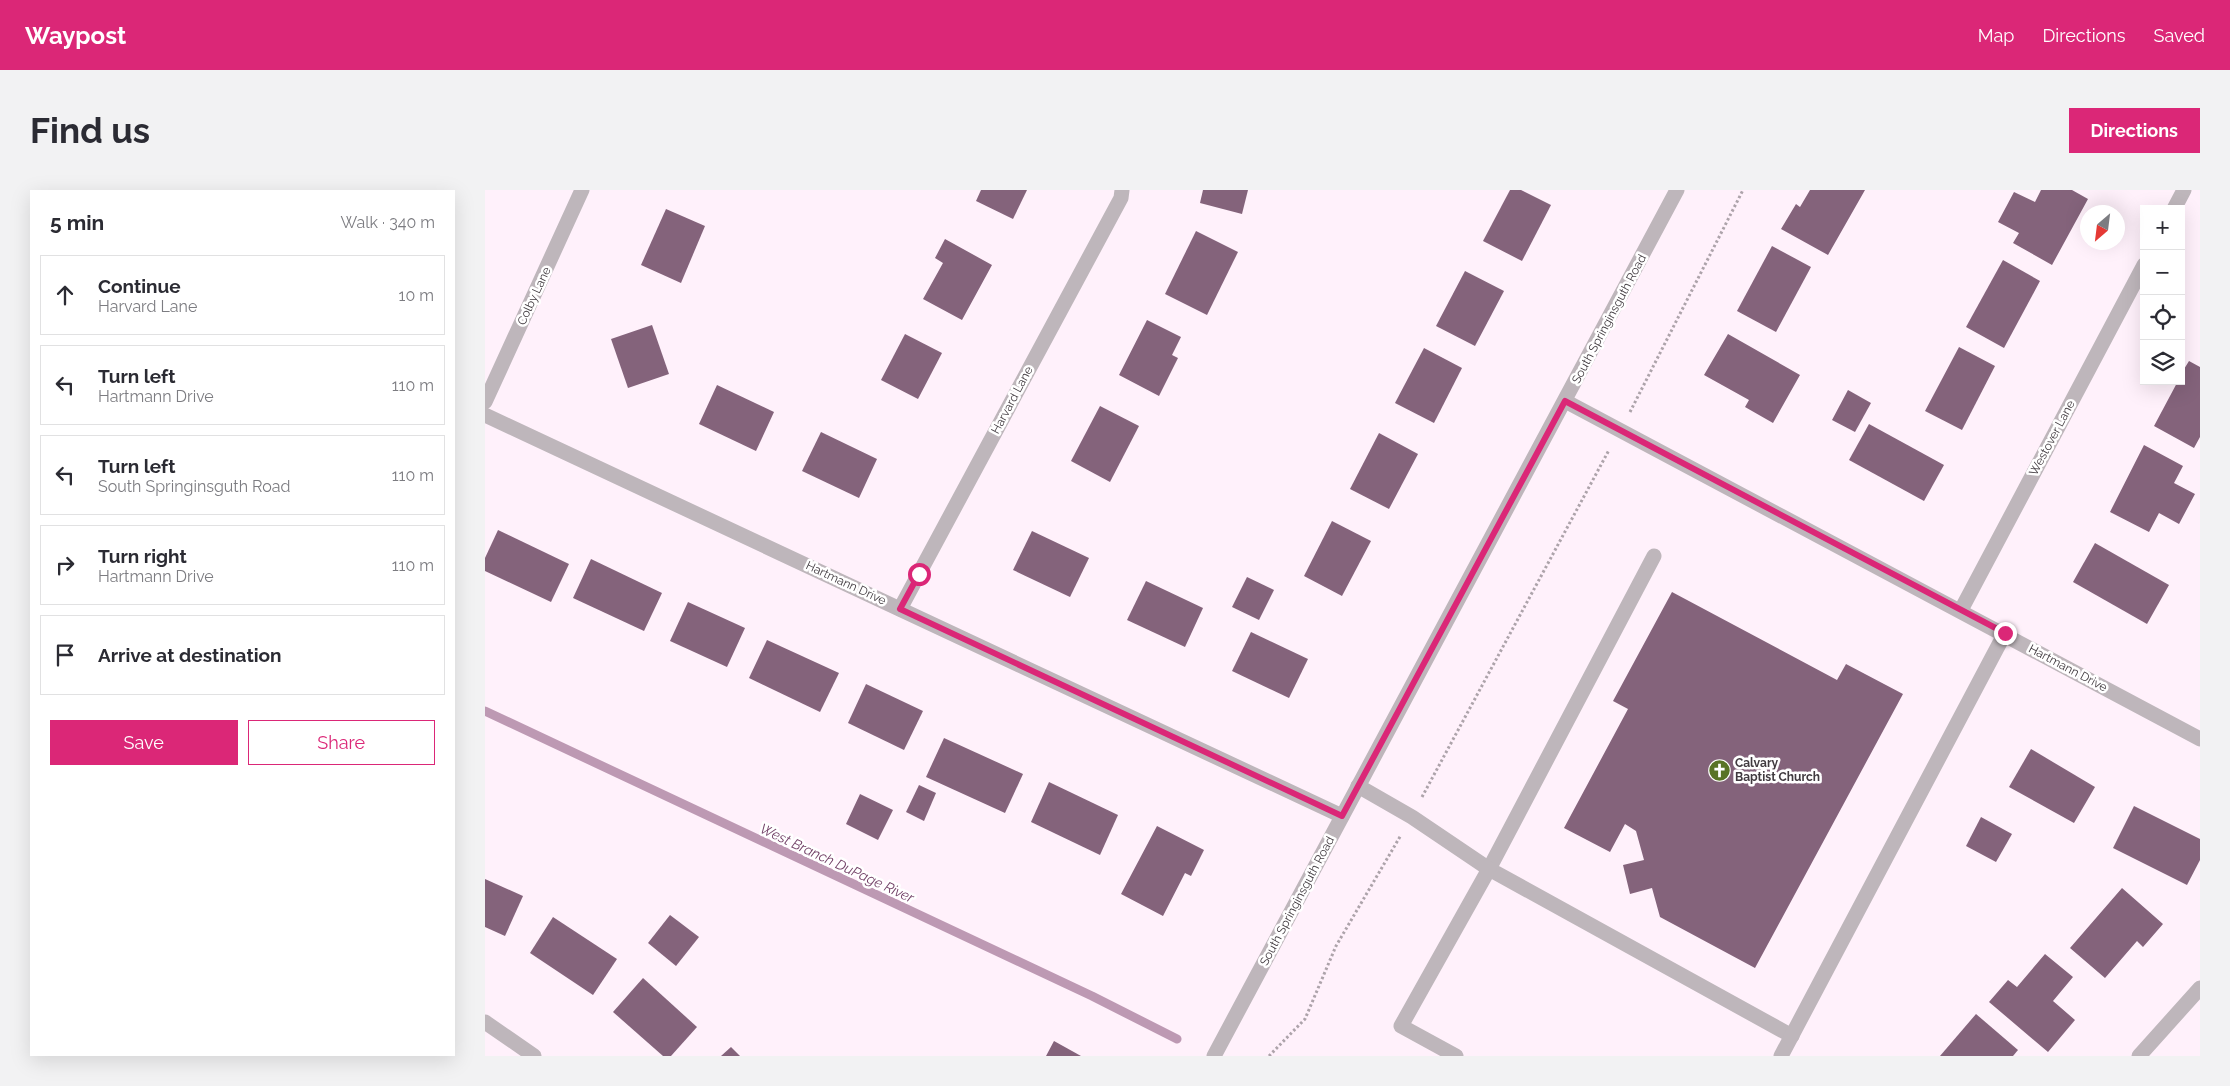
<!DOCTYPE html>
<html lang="en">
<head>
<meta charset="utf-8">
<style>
	body { margin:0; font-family:Raleway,sans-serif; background:#f2f2f3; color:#2b2b33 }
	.controls { position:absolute; right:15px; top:15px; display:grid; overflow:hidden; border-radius:0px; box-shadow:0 5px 20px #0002 }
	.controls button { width:45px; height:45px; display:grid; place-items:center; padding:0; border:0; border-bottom:1px solid #e1e1e2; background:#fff; color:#2b2b33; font:25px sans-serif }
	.compass { position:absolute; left:1595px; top:15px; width:45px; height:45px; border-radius:50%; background:#fff; box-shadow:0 5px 20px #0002; rotate:208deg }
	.stop { position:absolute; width:15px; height:15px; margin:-11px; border:4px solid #db2777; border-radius:50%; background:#fff }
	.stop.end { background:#db2777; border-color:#fff; box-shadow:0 1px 5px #0008 }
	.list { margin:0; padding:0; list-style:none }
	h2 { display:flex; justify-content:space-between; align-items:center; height:65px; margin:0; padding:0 20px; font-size:21px }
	h2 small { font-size:16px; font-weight:400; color:#7c7c81 }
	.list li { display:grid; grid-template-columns:32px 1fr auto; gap:15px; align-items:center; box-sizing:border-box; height:80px; margin:0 10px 10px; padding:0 10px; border:1px solid #e1e1e2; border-radius:0px }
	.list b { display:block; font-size:19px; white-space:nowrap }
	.list p { margin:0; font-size:16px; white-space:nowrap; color:#7c7c81 }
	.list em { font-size:16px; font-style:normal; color:#7c7c81 }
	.actions { display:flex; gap:10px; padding:15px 20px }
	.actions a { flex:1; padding:11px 0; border:1px solid #db2777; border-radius:0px; text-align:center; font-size:18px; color:#db2777 }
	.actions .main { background:#db2777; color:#fff }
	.icon { flex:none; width:28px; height:28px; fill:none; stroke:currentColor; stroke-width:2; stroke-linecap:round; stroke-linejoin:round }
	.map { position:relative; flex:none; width:1715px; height:866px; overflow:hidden; border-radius:0px }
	header { display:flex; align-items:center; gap:30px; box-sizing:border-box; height:70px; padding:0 25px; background:#db2777; color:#fff }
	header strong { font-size:24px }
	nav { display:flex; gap:28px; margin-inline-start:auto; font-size:18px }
	.intro { display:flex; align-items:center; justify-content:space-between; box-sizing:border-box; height:120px; padding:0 30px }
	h1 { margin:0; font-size:35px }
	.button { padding:12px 22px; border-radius:0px; background:#db2777; color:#fff; font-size:18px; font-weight:700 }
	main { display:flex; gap:30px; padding:0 30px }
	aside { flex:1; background:#fff; border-radius:0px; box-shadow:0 5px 20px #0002 }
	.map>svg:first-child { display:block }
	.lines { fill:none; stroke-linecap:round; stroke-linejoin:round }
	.stream { stroke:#bd99b3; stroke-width:9 }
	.building { fill:#84637b }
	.path { stroke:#ada3aa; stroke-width:3; stroke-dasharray:2.5 2.5; stroke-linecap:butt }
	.minor { stroke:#beb6bb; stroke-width:15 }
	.route { stroke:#db2777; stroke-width:6 }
	.labels { text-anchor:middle; stroke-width:5; stroke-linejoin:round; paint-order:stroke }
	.street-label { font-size:12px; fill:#403a3f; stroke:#fff }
	.poi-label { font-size:12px; font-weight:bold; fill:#403a3f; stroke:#fff; text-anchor:start }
	.water-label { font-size:14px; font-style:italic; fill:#724167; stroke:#fff }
</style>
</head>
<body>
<header>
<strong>Waypost</strong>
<nav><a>Map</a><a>Directions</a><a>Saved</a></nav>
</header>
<div class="intro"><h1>Find us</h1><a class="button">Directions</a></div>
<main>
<aside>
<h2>5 min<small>Walk · 340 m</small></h2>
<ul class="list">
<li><svg class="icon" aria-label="ahead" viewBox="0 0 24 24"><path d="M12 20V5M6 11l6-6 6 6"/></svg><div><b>Continue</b><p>Harvard Lane</p></div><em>10 m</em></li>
<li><svg class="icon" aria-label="left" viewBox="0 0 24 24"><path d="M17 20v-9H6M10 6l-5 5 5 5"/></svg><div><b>Turn left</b><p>Hartmann Drive</p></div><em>110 m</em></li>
<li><svg class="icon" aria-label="left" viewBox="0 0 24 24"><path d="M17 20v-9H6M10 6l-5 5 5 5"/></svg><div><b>Turn left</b><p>South Springinsguth Road</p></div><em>110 m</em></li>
<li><svg class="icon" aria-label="right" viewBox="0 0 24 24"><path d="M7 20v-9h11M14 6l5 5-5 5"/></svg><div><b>Turn right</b><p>Hartmann Drive</p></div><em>110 m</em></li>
<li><svg class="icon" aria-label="arrive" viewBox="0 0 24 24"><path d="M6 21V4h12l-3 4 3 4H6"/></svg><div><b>Arrive at destination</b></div></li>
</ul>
<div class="actions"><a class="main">Save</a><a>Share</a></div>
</aside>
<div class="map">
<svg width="1715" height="866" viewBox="0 0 1715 866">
	<rect width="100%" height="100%" fill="#fff1fb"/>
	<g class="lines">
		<path class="stream" d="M0,521L607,806L692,849"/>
	</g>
	<g class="building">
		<path d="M496,0H542L528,29L491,11Z"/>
		<path d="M718,0H763L757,24L715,13Z"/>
		<path d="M1025,0H1036L1066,15L1037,71L998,51Z"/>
		<path d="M1325,0H1380L1343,65L1296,39L1311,14L1315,17Z"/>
		<path d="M1556,0H1587L1603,9L1567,75L1528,53L1534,43L1513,32L1529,2L1550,12Z"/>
		<path d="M181,19L220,36L196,93L156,75Z"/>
		<path d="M711,41L753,62L722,125L680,104Z"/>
		<path d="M460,49L507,75L477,130L438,109L458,73L450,68Z"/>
		<path d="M1287,56L1326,77L1291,142L1252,121Z"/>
		<path d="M1518,70L1555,91L1519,158L1481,137Z"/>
		<path d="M980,81L1019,101L990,156L951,136Z"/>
		<path d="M662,130L696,147L687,165L693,168L674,206L634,185Z"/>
		<path d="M167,135L184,184L143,198L126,149Z"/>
		<path d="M420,144L457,163L433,209L396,190Z"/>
		<path d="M1243,144L1315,185L1288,233L1260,217L1264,210L1219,185Z"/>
		<path d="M1474,157L1510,176L1477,240L1440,221Z"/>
		<path d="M939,158L977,178L949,233L910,213Z"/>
		<path d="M1704,171L1715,177V247L1709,258L1669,236L1693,191H1696V184Z"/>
		<path d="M232,195L289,222L271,261L214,234Z"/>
		<path d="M1363,200L1386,213L1370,242L1347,230Z"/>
		<path d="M615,216L654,236L625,292L586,271Z"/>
		<path d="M1384,234L1459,275L1439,311L1364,270Z"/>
		<path d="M336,242L392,269L374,308L317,281Z"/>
		<path d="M894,243L933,264L904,319L865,299Z"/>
		<path d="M1659,255L1698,276L1689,293L1710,304L1694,334L1674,323L1664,342L1625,322Z"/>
		<path d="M847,331L886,351L857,406L819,386Z"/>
		<path d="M13,340L84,374L66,412L0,381V368Z"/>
		<path d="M547,341L604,368L585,407L528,380Z"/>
		<path d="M1610,353L1684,395L1662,434L1588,392Z"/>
		<path d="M106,369L177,403L159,441L88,408Z"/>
		<path d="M762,387L789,400L774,430L747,417Z"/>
		<path d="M661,391L718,418L700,457L642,430Z"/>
		<path d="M1187,402L1352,490L1361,474L1418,504L1270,778L1175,727L1167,698L1145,704L1138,675L1159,670L1151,641L1140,634L1125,662L1079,638L1143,519L1128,511Z"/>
		<path d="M203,412L260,438L242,477L185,451Z"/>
		<path d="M766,442L823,469L804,508L747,481Z"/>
		<path d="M282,450L354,483L335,522L264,488Z"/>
		<path d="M381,494L438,521L419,560L363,533Z"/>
		<path d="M459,548L538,584L520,623L441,587Z"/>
		<path d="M1546,559L1610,597L1589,633L1524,597Z"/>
		<path d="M564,592L633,625L615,665L546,632Z"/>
		<path d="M434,595L451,603L439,631L421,622Z"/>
		<path d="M375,604L408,620L393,650L361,634Z"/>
		<path d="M1649,616L1715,649V670L1702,695L1628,658Z"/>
		<path d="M1496,627L1527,644L1511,672L1481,656Z"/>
		<path d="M672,636L719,660L706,686L700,683L678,726L636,704Z"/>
		<path d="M0,689L38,706L20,746L0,737Z"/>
		<path d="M1637,698L1678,734L1658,757L1652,751L1620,788L1585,758Z"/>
		<path d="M185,725L214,747L191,776L163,753Z"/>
		<path d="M68,727L132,769L108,805L45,763Z"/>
		<path d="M1560,764L1588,787L1568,811L1590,830L1563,862L1504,812L1523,790L1532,797Z"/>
		<path d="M158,788L212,837L186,866H178L128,822Z"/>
		<path d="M1491,824L1533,860L1528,866H1455Z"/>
		<path d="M569,851L596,866H561Z"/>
		<path d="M246,857L255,866H236Z"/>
	</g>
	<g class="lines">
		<g class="path">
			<path d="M1145,222L1258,0"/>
			<path d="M937,607L1124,260"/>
			<path d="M784,866L820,829L851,756L916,645"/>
		</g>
		<g class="minor">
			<path d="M1689,19L1699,0"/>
			<path d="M1080,211L1715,549"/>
			<path d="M0,212L97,0"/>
			<path d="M0,225L857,626"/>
			<path d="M1169,366L1004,679L1307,846"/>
			<path d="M415,419L636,8L637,0"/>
			<path d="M1476,420L1659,75"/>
			<path d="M873,596L927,627L1004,679L916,836L971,866"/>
			<path d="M0,832L49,866"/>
			<path d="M729,866L1192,0"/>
			<path d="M1296,866L1520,443"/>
			<path d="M1654,866L1715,798"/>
		</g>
	</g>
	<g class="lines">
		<path class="route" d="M434,384L415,419L857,626L1080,211L1520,443"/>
	</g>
	<defs>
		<symbol id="church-disc" viewBox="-11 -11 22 22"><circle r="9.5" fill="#597326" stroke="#fff"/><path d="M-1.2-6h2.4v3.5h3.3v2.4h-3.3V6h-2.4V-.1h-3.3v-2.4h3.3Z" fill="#fff"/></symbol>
	</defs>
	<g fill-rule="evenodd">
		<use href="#church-disc" x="1222" y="568" width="25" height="25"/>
	</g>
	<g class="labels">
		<g class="street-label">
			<text transform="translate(49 106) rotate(-65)" y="4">Colby Lane</text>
			<text transform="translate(1124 129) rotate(-62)" y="4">South Springinsguth Road</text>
			<text transform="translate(527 210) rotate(-62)" y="4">Harvard Lane</text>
			<text transform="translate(1567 248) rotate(-62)" y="4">Westover Lane</text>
			<text transform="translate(361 393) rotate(25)" y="4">Hartmann Drive</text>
			<text transform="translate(1583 478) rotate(28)" y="4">Hartmann Drive</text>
			<text transform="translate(812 711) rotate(-62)" y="4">South Springinsguth Road</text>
		</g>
		<g class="poi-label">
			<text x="1250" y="577">Calvary<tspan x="1250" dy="14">Baptist Church</tspan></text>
		</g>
		<g class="water-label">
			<text transform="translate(352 673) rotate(25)" y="5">West Branch DuPage River</text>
		</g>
	</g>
</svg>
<div class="controls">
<button>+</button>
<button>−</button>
<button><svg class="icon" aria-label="locate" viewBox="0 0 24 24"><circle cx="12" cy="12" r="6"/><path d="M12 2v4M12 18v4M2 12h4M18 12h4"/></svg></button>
<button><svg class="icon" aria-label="layers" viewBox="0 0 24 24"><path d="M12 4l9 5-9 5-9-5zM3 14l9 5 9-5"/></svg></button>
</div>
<svg class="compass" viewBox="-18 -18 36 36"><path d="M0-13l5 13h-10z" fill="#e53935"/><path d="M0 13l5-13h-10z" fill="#7c7c81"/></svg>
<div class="stop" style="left:434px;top:384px"></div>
<div class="stop end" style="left:1520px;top:443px"></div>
</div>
</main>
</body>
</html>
